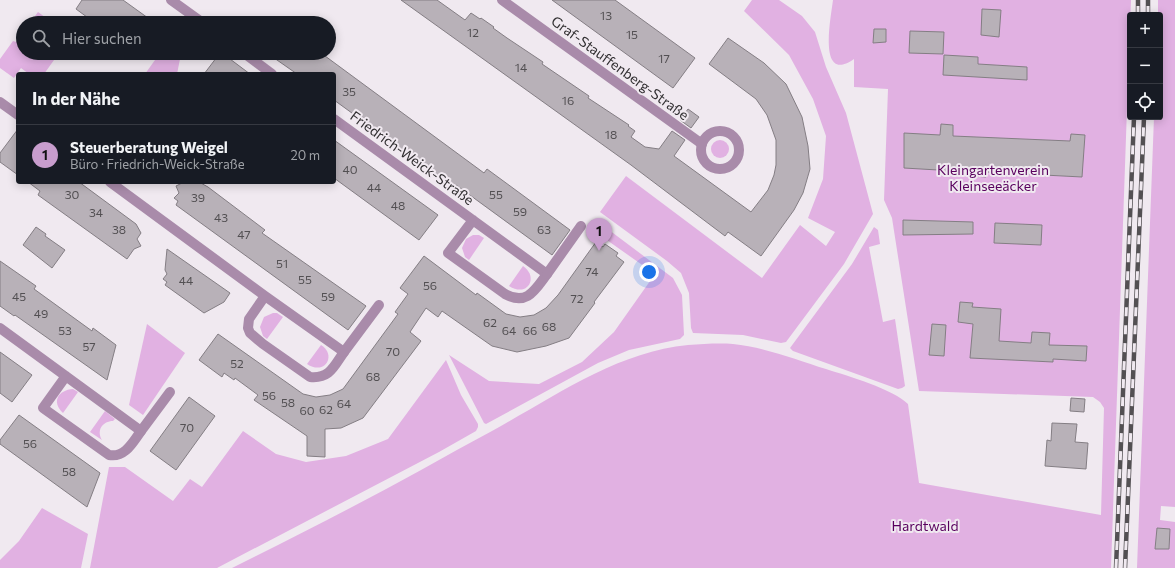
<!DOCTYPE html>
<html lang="de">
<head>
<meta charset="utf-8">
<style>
	body { margin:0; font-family:Commissioner,sans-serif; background:#242831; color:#f1f3f6 }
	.controls { position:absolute; right:12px; top:12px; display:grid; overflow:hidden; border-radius:4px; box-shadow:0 2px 10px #0003 }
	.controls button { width:36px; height:36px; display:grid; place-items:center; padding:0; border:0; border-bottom:1px solid #363941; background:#171b24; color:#f1f3f6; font:20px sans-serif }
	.you { position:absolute; left:649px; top:272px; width:14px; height:14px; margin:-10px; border:3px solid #fff; border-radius:50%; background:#1a73e8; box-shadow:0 0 0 6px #1a73e833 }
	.badge { display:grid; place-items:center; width:26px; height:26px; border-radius:50%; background:#c89dcd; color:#111; font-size:13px; font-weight:700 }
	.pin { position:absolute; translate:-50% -33px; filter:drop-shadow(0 1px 2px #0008) }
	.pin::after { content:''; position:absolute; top:21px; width:14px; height:12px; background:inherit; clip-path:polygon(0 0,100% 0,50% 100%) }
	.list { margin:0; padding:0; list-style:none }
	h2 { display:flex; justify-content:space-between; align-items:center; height:52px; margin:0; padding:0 16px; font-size:17px }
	h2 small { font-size:13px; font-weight:400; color:#9ea1a6 }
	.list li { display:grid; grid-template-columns:26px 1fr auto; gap:12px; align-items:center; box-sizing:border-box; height:60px; padding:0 16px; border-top:1px solid #363941 }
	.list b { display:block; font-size:15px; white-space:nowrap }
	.list p { margin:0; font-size:13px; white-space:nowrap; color:#9ea1a6 }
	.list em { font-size:13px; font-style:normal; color:#9ea1a6 }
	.icon { flex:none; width:22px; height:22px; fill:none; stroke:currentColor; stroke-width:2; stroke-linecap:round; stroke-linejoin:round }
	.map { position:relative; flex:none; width:1175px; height:568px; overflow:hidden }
	.search { position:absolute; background:#171b24; box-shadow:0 2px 10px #0003; left:16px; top:16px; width:320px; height:44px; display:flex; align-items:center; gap:10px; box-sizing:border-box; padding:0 14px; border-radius:22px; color:#9ea1a6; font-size:15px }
	.panel { position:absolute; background:#171b24; box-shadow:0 2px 10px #0003; left:16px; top:72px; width:320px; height:112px; border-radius:4px }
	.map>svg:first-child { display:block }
	.green { fill:#e1b1e2 }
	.building { fill:#b8b1b8; stroke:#847e84 }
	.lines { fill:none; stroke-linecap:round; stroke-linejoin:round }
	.minor { stroke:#a98baa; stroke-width:10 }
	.rail-casing { stroke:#535053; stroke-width:4.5 }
	.rail { stroke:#f0e9f0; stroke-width:3; stroke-dasharray:9; stroke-linecap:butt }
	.labels { text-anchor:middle; stroke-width:4; stroke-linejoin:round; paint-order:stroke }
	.number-label { font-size:12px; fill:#535053 }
	.street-label { font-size:14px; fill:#312f31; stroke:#f0e9f0 }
	.park-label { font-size:14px; fill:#59005e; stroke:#f0e9f0 }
</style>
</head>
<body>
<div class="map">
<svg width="1175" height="568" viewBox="0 0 1175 568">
	<rect width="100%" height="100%" fill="#f0e9f0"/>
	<g class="green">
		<path d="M752,0H779L802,16L815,32L826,67L846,113L873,214L844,264L786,342L781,343L743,335L693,333L691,328L689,293L681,273L667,261L600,212L626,176L762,278L800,225L826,246L835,232L808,218L823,179L826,136L813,99L789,55L744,11Z"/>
		<path d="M833,0H1131L1129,51L1111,568H232C272,548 312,528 352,507C399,483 445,456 492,431C554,397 616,352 688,345C703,344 719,343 733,344C764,347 797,360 826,369C848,376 893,389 908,404L919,483L1101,515L1104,408L1100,402L1093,397L919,391L892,218L884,200L888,89L854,87V59C817,85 831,17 833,0Z"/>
		<path d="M1158,0H1175V507L1161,506L1160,520L1175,522V568H1137L1154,117H1160V15H1158Z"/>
		<path d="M38,12L53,23H30Z"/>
		<path d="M23,32V53H59L44,74H29L21,68L14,78L0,68V59L13,41L16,42Z"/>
		<path d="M160,53H172L180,59L177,74H145Z"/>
		<circle cx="720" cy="149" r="9"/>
		<path d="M592,220L597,221L673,278L682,295L684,335L680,339L629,350L598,363L486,424L484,423L449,355L489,381L539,384L582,362L614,332L655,274L587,226Z"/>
		<path d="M874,227L878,230L880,244L869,247L883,322L895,319L905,386L902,388L898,389L793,351L790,348L852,264Z"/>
		<path d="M473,235H479L484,238L469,260L465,257L462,248L466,239Z"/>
		<path d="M523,266C539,277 528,298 509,286Z"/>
		<path d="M273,313H277L283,317L267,339L263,336L260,327L264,317Z"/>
		<path d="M147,324L185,353L143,415L129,405Z"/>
		<path d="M321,345C337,355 325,376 307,364Z"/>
		<path d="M446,360L461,395L478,424V427L476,431L439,452L217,568H90L109,467H125L173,501L190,479L202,487L243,431L276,454L306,462L346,456L388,439Z"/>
		<path d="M73,389L78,392L63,413C51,402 58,390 73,389Z"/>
		<path d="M105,411L115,419L113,421C103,421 96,430 102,440L90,432Z"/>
		<path d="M42,508L88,534L81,568H0V560L19,541Z"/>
	</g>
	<g class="building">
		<path d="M82,0H123L155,23H95L76,9Z"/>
		<path d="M401,0H437L465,20L471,13L480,19L481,18L494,27L493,28L507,38L543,62L542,64L589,96L588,98L629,125L628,126L635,131L631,137L645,147L659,149L672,131L685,140L674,156L751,212L768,190L774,175L776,165V140L767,115L756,99L709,64L728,38L764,63L786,84L802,117L808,146L810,169L803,193L794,210L761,256L728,232L725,236L631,165Z"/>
		<path d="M552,0H615L695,58L673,88Z"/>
		<path d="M982,9L1001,10L999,37L981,35Z"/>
		<path d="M874,29H886V42L873,43Z"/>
		<path d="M910,31L944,32L943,54L909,53Z"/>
		<path d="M220,53H222L250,74H204Z"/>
		<path d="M267,53H321L484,173L487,169L570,230L552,255L456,185L455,188L334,100V74H297Z"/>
		<path d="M944,55L978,57V64L1027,67V80L943,75Z"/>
		<path d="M688,109L699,117L691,128L680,120Z"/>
		<path d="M941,124L953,125V136L1070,141L1071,134L1085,135L1082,177L986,172V177L938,173V170L904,168V133L940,135Z"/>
		<path d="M18,129V175L0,162V153Z"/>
		<path d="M334,140L438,215L419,240L334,178Z"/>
		<path d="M28,182H79L136,224L141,233L137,239L141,246L134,249L127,259L38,195L40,191Z"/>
		<path d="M184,182H199L208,187L265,230L262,233L366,306L348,330L176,205L178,201L174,198L179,193L176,186Z"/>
		<path d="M903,220L973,222V234L903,235Z"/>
		<path d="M995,223L1042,225L1041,245L994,243Z"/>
		<path d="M36,227L46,234L45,236L65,250L52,268L23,245Z"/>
		<path d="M596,242L603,247L605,244L618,253L616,256L624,262L594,302L595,303L569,338L546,346L517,352L492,346L442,311L438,317L426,308L410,332L421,341L363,418L341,428L325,429V457L307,456V436L254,400L258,395L235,378L234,380L224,373L222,377L199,360L218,334L303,394L316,397L330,395L343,389L398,314L395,312L408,294L400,288L424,256L476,295L477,293L506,314L520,317L534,315L546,308L558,295Z"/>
		<path d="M167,249L230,293L224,302L204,313L165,285L167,282L163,279L167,274L165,270Z"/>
		<path d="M0,261L36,286L34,289L92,331L93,328L116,345L107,380L15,315L14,316L0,306Z"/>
		<path d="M960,302L973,303L972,307L1001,309L999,341L1031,343L1032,332L1050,333L1049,345L1087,346L1086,361L1053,359V362L970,358L973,324L958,322Z"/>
		<path d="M932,324L946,325L944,356L929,355Z"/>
		<path d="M0,352L32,375L12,402L0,393Z"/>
		<path d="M189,397L215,416L176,470L150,451Z"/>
		<path d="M1071,398L1085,399L1084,412L1070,411Z"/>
		<path d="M19,415L100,473L87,507L0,444V440Z"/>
		<path d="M1052,423L1077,424L1075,442L1088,443L1086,469L1045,466L1047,440L1051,441Z"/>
		<path d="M1157,528L1170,529L1169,549H1155Z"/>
	</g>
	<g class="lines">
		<g class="minor">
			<path d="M171,0L203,23"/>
			<path d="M502,0L702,144"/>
			<path d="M244,53L272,74"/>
			<path d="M0,102L18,115"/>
			<path d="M334,119L547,274C535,290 527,306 505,294L448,253L473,220"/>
			<circle cx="720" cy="150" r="19"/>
			<path d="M110,182L265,296L344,352C334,366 330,379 310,377L263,344L250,333L248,328L249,319L265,296"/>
			<path d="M547,274L581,226"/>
			<path d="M0,328L141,431C133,442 125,458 109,455L43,408L66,376"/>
			<path d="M344,352L379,305"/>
			<path d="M141,431L170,392"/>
		</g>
		<defs>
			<g id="rail">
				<path d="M1138,15V0"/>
				<path d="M1148,15V0"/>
				<path d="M1116,568L1134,117"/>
				<path d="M1125,568L1144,117"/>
			</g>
		</defs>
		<use href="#rail" class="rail-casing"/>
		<use href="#rail" class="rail"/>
	</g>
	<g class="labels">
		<g class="number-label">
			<text x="606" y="20">13</text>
			<text x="473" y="37">12</text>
			<text x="632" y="39">15</text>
			<text x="664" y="63">17</text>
			<text x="521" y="72">14</text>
			<text x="349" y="96">35</text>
			<text x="568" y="105">16</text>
			<text x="611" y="139">18</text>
			<text x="350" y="174">40</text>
			<text x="374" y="192">44</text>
			<text x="72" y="199">30</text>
			<text x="496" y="199">55</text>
			<text x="198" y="202">39</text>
			<text x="398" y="210">48</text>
			<text x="520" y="216">59</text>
			<text x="96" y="217">34</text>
			<text x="221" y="222">43</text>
			<text x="119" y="234">38</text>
			<text x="544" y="234">63</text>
			<text x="244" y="239">47</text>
			<text x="282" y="268">51</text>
			<text x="592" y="276">74</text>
			<text x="305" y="284">55</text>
			<text x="186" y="285">44</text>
			<text x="430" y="290">56</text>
			<text x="19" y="301">45</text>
			<text x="328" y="301">59</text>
			<text x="577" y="303">72</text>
			<text x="41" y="318">49</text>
			<text x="490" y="327">62</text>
			<text x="549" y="331">68</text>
			<text x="65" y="335">53</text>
			<text x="509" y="335">64</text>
			<text x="530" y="335">66</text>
			<text x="89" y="351">57</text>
			<text x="393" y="356">70</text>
			<text x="237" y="368">52</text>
			<text x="373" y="381">68</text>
			<text x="269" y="400">56</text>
			<text x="288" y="407">58</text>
			<text x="344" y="408">64</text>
			<text x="326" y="414">62</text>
			<text x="307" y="415">60</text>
			<text x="187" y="432">70</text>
			<text x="30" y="448">56</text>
			<text x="69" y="476">58</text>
		</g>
		<g class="street-label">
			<text transform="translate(620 68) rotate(36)" y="5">Graf-Stauffenberg-Straße</text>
			<text transform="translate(412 158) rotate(36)" y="5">Friedrich-Weick-Straße</text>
		</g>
		<g class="park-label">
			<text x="993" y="175">Kleingartenverein<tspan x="993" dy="16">Kleinseeäcker</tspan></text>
			<text x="925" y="531">Hardtwald</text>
		</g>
	</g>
</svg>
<div class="controls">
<button>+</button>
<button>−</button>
<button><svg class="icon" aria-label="locate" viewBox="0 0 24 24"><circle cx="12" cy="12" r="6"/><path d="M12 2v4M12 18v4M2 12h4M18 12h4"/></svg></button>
</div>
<div class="you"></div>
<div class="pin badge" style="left:599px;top:251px">1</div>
<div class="search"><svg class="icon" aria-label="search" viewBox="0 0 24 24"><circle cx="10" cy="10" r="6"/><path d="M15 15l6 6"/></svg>Hier suchen</div>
<section class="panel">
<h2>In der Nähe<small></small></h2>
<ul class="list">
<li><span class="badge">1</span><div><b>Steuerberatung Weigel</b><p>Büro · Friedrich-Weick-Straße</p></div><em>20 m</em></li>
</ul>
</section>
</div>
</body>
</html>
